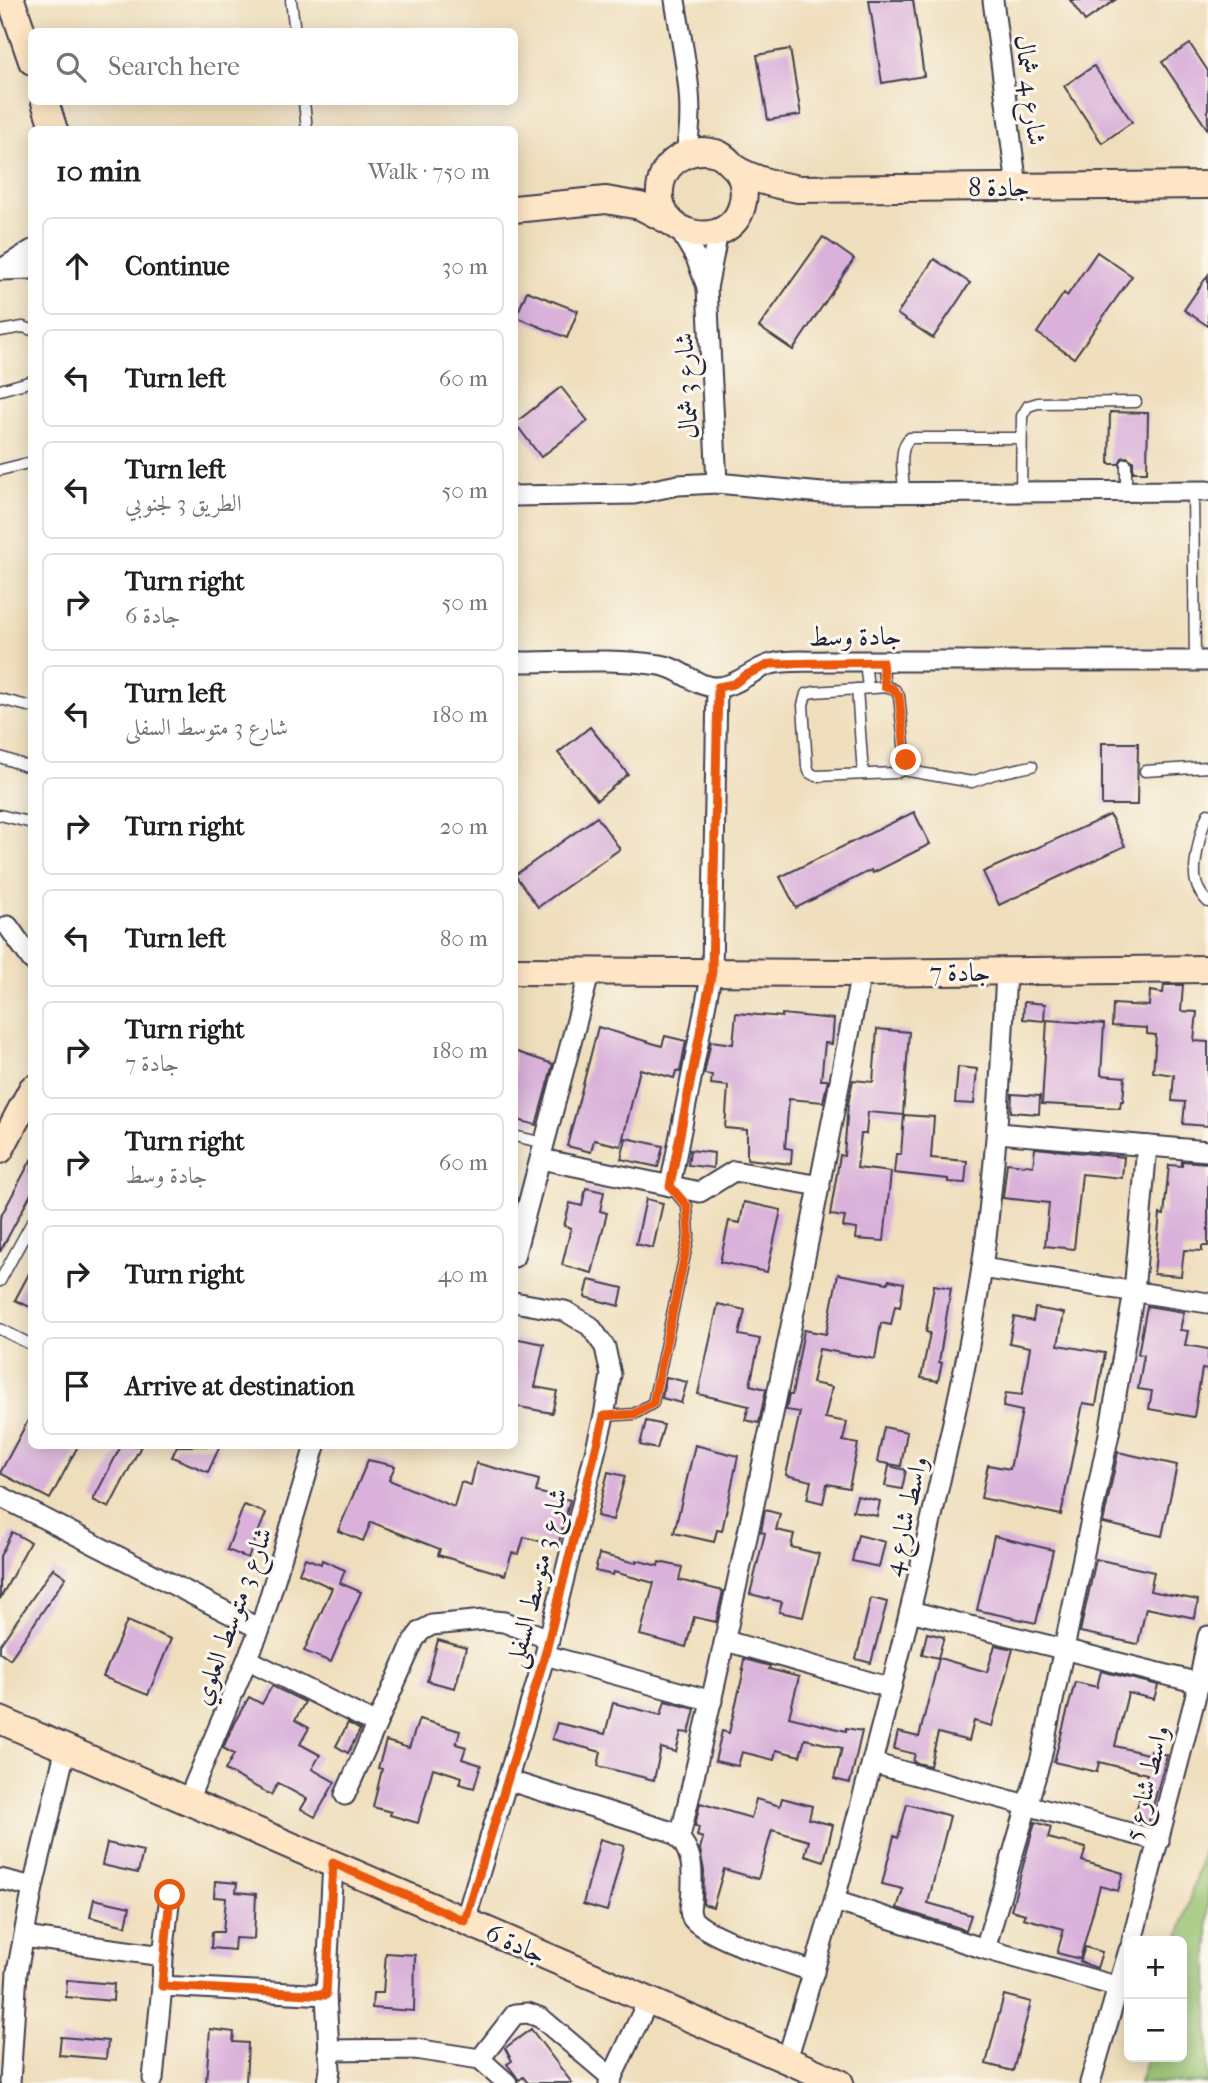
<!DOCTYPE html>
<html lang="en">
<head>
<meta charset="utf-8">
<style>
	body { margin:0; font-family:"IM FELL French Canon",Amiri,serif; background:#f6f6f6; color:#202124 }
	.controls { position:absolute; right:21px; bottom:21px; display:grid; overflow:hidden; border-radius:10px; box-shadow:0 4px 18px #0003 }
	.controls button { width:63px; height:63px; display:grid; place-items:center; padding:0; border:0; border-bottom:2px solid #e0e0e0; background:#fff; color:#202124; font:35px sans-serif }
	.stop { position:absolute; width:21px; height:21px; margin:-16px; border:5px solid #ea580c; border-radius:50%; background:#fff }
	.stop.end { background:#ea580c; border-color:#fff; box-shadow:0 2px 7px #0008 }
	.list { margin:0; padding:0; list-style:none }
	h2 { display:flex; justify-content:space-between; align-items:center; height:91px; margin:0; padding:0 28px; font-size:30px }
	h2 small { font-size:23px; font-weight:400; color:#757577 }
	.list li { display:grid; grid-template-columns:46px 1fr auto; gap:21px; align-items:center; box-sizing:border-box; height:98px; margin:0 14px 14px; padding:0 14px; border:2px solid #e0e0e0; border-radius:10px }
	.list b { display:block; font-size:26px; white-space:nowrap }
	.list p { margin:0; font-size:23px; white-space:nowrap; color:#757577 }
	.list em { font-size:23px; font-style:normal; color:#757577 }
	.icon { flex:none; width:38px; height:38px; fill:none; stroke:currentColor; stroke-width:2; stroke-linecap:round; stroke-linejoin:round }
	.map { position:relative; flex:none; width:1208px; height:2083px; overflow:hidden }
	.search { position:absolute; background:#fff; box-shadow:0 4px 18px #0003; left:28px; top:28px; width:490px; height:77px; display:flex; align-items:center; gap:18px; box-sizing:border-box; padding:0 24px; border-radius:10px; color:#757577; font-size:26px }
	.panel { position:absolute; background:#fff; box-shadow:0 4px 18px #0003; left:28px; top:126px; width:490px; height:1323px; border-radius:10px }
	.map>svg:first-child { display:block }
	.green { fill:#97c370; stroke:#5c7256; stroke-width:2 }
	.building { fill:#d9b1da }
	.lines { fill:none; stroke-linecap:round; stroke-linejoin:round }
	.lane-casing { stroke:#413e4e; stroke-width:13 }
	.street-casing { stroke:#413e4e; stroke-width:23 }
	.secondary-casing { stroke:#413e4e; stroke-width:30 }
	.lane { stroke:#fff; stroke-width:10 }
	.street { stroke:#fff; stroke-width:19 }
	.secondary { stroke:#fee5c5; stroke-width:26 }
	.route { stroke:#ea580c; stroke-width:9 }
	.labels { text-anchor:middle; stroke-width:6; stroke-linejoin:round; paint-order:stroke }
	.street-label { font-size:26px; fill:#22223b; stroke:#fbf7ec }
</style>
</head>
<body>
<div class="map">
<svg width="1208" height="2083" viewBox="0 0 1208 2083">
	<rect width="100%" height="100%" fill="#fbf7ec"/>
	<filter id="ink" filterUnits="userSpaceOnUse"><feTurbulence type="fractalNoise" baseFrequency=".0143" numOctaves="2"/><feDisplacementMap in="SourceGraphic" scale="14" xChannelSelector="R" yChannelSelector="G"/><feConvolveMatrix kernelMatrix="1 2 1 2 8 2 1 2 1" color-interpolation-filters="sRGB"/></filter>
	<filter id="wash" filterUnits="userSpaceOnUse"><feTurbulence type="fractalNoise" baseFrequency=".00686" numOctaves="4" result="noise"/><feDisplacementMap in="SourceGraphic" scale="28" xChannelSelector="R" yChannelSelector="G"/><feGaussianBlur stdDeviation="1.57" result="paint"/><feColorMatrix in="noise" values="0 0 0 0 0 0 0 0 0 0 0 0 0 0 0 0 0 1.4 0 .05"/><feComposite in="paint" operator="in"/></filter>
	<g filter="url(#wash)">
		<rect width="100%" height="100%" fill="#efdebc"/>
		<path class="green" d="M1208,1833V2083H1139L1147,2057H1182V1941H1178Z"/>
		<g id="blocks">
			<g class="building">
				<path d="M869,0H913L924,76L882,83Z"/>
				<path d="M1070,0H1115L1085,21Z"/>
				<path d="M1190,44L1208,71V130L1162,62Z"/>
				<path d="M790,49L801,115L768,120L757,55Z"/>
				<path d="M1094,66L1132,122L1102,143L1064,86Z"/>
				<path d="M823,237L854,259L793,350L759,327Z"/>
				<path d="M1097,252L1132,276L1074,358L1037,333L1064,293L1067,296Z"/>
				<path d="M934,259L970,283L933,338L897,314Z"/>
				<path d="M1208,275V326L1184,310Z"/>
				<path d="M527,291L578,311L567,338L516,317Z"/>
				<path d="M561,387L588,421L541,457L515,423Z"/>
				<path d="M1110,412L1148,413L1147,472H1133V461L1127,457L1122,458L1119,464H1109Z"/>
				<path d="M590,727L628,774L597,800L558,753Z"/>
				<path d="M1102,743H1138L1137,805H1102Z"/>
				<path d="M914,812L930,844L873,873L871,870L796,908L780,877Z"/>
				<path d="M1110,815L1125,846L999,905L983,872Z"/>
				<path d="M597,817L620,849L538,907L515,875Z"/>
				<path d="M1164,985H1183L1181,1011L1197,1012L1194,1041L1208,1042V1126L1183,1124L1185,1102L1172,1101L1174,1075L1153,1072L1156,1035L1147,1034V1028L1112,1026L1113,1004L1149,1006L1150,991L1163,993Z"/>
				<path d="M1024,1002L1045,1004L1044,1021L1023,1019Z"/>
				<path d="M736,1013L782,1017V1014L834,1019L832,1044L825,1043L821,1080H828L823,1102L789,1099L785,1148L792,1149L791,1164L747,1159V1130L725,1128L728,1086L711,1084L712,1075L704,1074L711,1041L733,1044Z"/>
				<path d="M1047,1020L1104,1024L1101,1075L1125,1077L1123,1101H1121L1120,1108L1042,1104Z"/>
				<path d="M598,1027L662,1046L665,1036L686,1041L680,1072L676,1071L674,1078L640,1069L621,1146L594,1140L591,1152L567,1146Z"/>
				<path d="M877,1029L909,1032L903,1115L868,1112L866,1134H861L857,1168L891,1172L884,1241L856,1239L857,1229L843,1227L845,1217L830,1215L840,1155L844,1156L848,1104L853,1080L873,1082Z"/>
				<path d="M514,1051L553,1064L536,1125L514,1119Z"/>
				<path d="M958,1067L977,1069L974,1104L955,1103Z"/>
				<path d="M1012,1094L1040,1096L1039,1114L1011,1112Z"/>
				<path d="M904,1115L934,1117L931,1158L967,1161L965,1183L948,1182V1179L894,1173L896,1154H901Z"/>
				<path d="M626,1138L663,1146L658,1167L621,1159Z"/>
				<path d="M1035,1148L1124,1157L1122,1178L1082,1174L1074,1249L1045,1246L1049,1203L1003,1198L1007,1163L1033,1166Z"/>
				<path d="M690,1150L714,1153L713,1168L688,1165Z"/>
				<path d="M32,1158V1192L0,1252V1218Z"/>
				<path d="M1182,1161L1208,1163V1246H1202V1251L1184,1250L1181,1276L1154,1274L1160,1214L1164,1215L1169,1165L1182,1166Z"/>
				<path d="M586,1188L604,1192L600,1211L607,1213L592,1273L562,1265L571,1228L564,1226L570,1203L582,1206Z"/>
				<path d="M646,1199L663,1203L653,1248L636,1244Z"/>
				<path d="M744,1202L781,1210L767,1272L720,1262L729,1221L740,1223Z"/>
				<path d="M32,1268V1308L15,1300Z"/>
				<path d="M838,1274L888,1283L889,1280L904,1283L900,1307L895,1306L891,1325L881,1323L875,1359L819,1349L812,1383L832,1387L825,1418L847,1422L843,1441L858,1444L849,1488L827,1484L823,1503L807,1499L811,1481L786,1475L800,1412L786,1410L789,1395H792L804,1330L826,1334Z"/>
				<path d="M589,1280L623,1288L619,1306L585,1297Z"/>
				<path d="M934,1285L951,1288L939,1362L942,1363L938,1381L921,1378L930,1333L926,1332Z"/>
				<path d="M718,1304L745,1310L739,1335L760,1339L750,1385L766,1389L759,1423L745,1420L749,1406L698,1394Z"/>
				<path d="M1147,1306L1184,1312L1180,1330L1188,1331L1185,1345L1208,1349V1370L1202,1369L1194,1417L1149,1409L1152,1391L1138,1389L1144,1355L1138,1354Z"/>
				<path d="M1035,1308L1064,1313L1058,1345L1105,1353L1096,1405L1083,1403L1061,1515L981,1498L988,1465L1010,1469L1022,1411L1003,1407L1006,1393L1022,1395L1030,1347L1009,1343L1014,1317L1033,1321Z"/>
				<path d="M514,1338L544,1344L535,1387L557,1391L552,1413L514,1406Z"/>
				<path d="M666,1377L687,1382L681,1403L662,1398Z"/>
				<path d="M32,1413V1446H78L50,1499L0,1473Z"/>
				<path d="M646,1421L664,1425L657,1449L640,1445Z"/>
				<path d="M884,1427L907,1432L901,1466L877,1462Z"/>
				<path d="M695,1445L738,1456L722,1531L717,1530L714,1542L674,1533Z"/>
				<path d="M121,1446H141L109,1508L93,1500Z"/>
				<path d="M177,1446H220L208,1472L172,1457Z"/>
				<path d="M1118,1452L1177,1465L1162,1536L1103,1523Z"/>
				<path d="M368,1460L395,1466L389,1480L454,1507L461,1482L471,1485L476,1463L539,1480L536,1492L570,1500L558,1546L524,1537L519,1554L512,1553L505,1575L438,1555L440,1549L371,1522L363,1541L338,1531Z"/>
				<path d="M889,1466L906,1470L902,1489L885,1486Z"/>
				<path d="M608,1472L625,1476L613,1520L597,1516Z"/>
				<path d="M857,1496L880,1501L877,1516L853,1511Z"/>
				<path d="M244,1505L266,1513L248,1558L227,1550Z"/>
				<path d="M765,1510L780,1514L776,1530L794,1534L791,1547L819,1554L803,1617L779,1612L782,1602L750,1594L765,1533L761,1532Z"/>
				<path d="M12,1532L30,1542L0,1599V1556Z"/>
				<path d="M858,1535L885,1542L879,1567L852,1561Z"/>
				<path d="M994,1536L1053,1550L1036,1623L977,1610Z"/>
				<path d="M599,1554L636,1563V1560L658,1566L659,1562L682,1567L679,1580L723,1591L716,1622L694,1617L686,1647L640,1635L654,1583L614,1572L613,1575L595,1571Z"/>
				<path d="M305,1558L321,1564L322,1560L345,1570L340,1583L361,1592L331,1662L304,1651L332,1588L299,1573Z"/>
				<path d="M1096,1559L1154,1572L1150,1591L1198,1600L1195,1618L1146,1608L1138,1644L1080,1632Z"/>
				<path d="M53,1568L66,1577L10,1659L0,1652V1645Z"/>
				<path d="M871,1598L887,1602L871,1663L856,1659Z"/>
				<path d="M127,1621L171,1639L148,1695L103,1677Z"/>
				<path d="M927,1633L944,1637L938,1658L922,1654Z"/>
				<path d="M438,1640L466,1648L455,1688L427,1681Z"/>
				<path d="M995,1645L1013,1649L992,1726L974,1721L969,1741L938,1733L930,1766L913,1762L915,1754L894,1749L898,1732L919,1737L939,1658L987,1672Z"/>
				<path d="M744,1659L770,1666L769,1669L799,1677L789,1717L846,1731V1728L862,1731L850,1783L834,1779L842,1748L805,1739L800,1756L776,1750L774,1760L742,1752L738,1766L715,1761L722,1731L729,1733L744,1670H742Z"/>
				<path d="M1101,1671L1158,1685L1154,1699L1128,1693L1115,1746L1151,1755V1751L1167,1755L1148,1825L1133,1821L1147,1774L1099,1762L1097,1772L1054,1762L1075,1682L1097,1687Z"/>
				<path d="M272,1686L305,1702L295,1720L309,1728L300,1744L320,1755L312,1769L335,1782L315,1817L301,1809L307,1799L278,1783L271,1795L225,1770L234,1754L223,1748L234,1723L249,1697L262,1704Z"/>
				<path d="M665,1701L695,1709L689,1733L681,1732L676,1752L661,1748L654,1780L598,1766L601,1752L552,1739L557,1723L605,1734L613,1703L661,1715Z"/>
				<path d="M419,1719L460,1731L456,1744L466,1747L462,1759L481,1765L474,1788L460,1784L462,1777L433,1768L418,1823L390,1815L391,1812L373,1807L382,1769L378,1768L386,1741L409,1748Z"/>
				<path d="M348,1723L360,1730L348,1753L336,1746Z"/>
				<path d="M782,1798L812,1806L809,1819L833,1825L824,1861L805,1855L809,1841L772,1830L758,1879L724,1869L713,1907L703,1904L704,1871L700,1849L703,1838L697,1836L699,1827L695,1826L700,1803L751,1818L756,1799L780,1806Z"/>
				<path d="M907,1804L950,1816L928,1903L971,1915L966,1930L897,1908L903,1889L882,1884L894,1836L898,1838Z"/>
				<path d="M1035,1822L1051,1827L1048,1838L1086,1848L1082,1861L1123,1873L1118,1891L1100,1886L1080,1959L1057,1953L1064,1929L1023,1918L1025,1914L1011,1910Z"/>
				<path d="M600,1839L624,1846L607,1911L583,1904Z"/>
				<path d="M107,1843L143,1851L138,1873L102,1865Z"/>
				<path d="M215,1881L237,1883L236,1892L256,1894L254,1939L235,1938L234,1950L211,1948L212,1932H223L226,1898L214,1897Z"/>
				<path d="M94,1899L130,1907L126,1926L90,1917Z"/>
				<path d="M1085,1947L1102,1952L1097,1968L1080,1962Z"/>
				<path d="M386,1953L415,1955L414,2011L372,2008L373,1993H383Z"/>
				<path d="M67,1980L114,1984L113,2001L66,1997Z"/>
				<path d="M1004,1995L1031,2002L1013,2071L986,2064Z"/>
				<path d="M210,2029L234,2032L233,2042L248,2043L246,2083H206Z"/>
				<path d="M531,2029L572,2083H528L523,2077L519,2080L507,2064L512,2061L505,2048Z"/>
				<path d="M61,2037L108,2041L106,2059L59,2055Z"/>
			</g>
		</g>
	</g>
	<g filter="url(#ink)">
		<use href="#blocks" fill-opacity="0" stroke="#413e4e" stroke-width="2"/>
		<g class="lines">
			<defs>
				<g id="lane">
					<path d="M291,0L295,32"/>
					<path d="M304,102L307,130"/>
					<path d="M0,331L23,327L32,330"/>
					<path d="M0,390L32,381"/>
					<path d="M1126,464V491"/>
					<path d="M0,470L32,462"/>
					<path d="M1193,491L1195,661"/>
					<path d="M1021,492L1022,416L1028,406L1038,403L1136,402"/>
					<path d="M904,493C904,478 897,448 910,438H1021"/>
					<path d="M865,661L868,688"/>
					<path d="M882,662L885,687"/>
					<path d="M888,687L895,690L899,696L906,764L903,770L896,773L816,776L810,773L807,766L803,705L806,694L814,692Z"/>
					<path d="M857,689L863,774"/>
					<path d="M0,699L32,707"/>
					<path d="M0,757L32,768"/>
					<path d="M903,770L972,782L994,774L1032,766"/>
					<path d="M1145,771L1208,767"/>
					<path d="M1208,814C1201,827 1192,868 1196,882C1198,891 1202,896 1208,902"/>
					<path d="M0,815L28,822L32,820"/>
					<path d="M514,1136L544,1143"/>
					<path d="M0,1281L32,1222"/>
					<path d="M0,1329L32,1345"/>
					<path d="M604,1416L634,1414L653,1403L689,1236L687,1206L673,1189"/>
				</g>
				<g id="street">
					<path d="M675,0C682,48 698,107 685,154"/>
					<path d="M993,0L1017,187"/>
					<path d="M679,229L696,258L707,287"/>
					<path d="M0,270L32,250"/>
					<path d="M1,270L32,269"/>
					<path d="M717,483L707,288L718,232"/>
					<path d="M514,496L634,494L678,485L717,483L822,493L1208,491"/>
					<path d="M514,662C563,662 612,658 660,665C682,668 697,689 719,687C738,685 751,671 768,665C785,659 809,662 827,661H1208"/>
					<path d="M8,926L32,960"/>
					<path d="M998,1133L1208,1151"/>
					<path d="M541,1159L700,1192L734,1171L820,1186"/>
					<path d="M670,1186L712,972L717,687"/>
					<path d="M514,1257L590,971"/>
					<path d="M982,1268L1208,1303"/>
					<path d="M0,1496L260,1629"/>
					<path d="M910,1611L1199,1683"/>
					<path d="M726,1641L891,1688"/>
					<path d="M545,1655L712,1701"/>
					<path d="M249,1660L376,1724"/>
					<path d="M872,1763L1159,1841"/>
					<path d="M507,1780L669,1831C696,1846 693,1875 691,1902C690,1908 689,1912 692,1918C705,1937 789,1963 814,1972"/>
					<path d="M345,1795L414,1640L421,1631L432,1625L484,1620L504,1622L549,1639"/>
					<path d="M188,1800L260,1629L315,1446"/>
					<path d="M680,1837C747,1551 805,1262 861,973"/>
					<path d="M0,1879L33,1887"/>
					<path d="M835,1901L985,1949L1119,1987"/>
					<path d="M465,1921L545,1655L604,1416L611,1375L605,1347L590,1326L565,1311L514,1302"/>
					<path d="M24,1937L163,1956L162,1986L326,1995"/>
					<path d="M1132,1941L1199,1683L1208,1636"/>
					<path d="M985,1949L1041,1758L1109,1434L1134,1292L1147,1146"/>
					<path d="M163,1956L170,1895"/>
					<path d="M328,2050L415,2049L480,2059L507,2083"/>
					<path d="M480,2059L515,2014L528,2013L541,2018L612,2078"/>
					<path d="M787,2059C842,1883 889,1705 930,1525C949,1439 970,1354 982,1267C996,1169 1001,1071 1006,972"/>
					<path d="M153,2079L162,1986"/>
					<path d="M10,2083L17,1972L33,1887L66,1747"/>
					<path d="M328,2083L330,2069L326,1995L333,1863"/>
					<path d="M609,2083L648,2001"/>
					<path d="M1090,2083L1129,1950"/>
				</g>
				<g id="secondary">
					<path d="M11,0L32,61"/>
					<path d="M45,102L54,130"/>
					<path d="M737,170C744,180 745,190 743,201C734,255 649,240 661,183C666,159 693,146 716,153C727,156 731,167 741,172C759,181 778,185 798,189L1208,185"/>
					<path d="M514,209L606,200L640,206L671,222"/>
					<path d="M514,971L861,973L1208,969"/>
					<path d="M0,1150L32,1089"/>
					<path d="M0,1720L840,2083"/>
				</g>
			</defs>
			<use href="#lane" class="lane-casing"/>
			<use href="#street" class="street-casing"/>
			<use href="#secondary" class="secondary-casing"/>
			<use href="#lane" class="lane"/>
			<use href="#street" class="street"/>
			<use href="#secondary" class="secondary"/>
		</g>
	</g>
	<g class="lines" filter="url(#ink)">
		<path class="route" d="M170,1895L162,1986L326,1995L333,1863L465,1921L545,1655L604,1416L634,1414L653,1403L689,1236L687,1206L670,1186L712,972L718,687L734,684L746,675L770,664L882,662L885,687L892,688L899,696L906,760"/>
	</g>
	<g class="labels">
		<g class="street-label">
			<text transform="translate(1031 90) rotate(83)" y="9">شارع 4 شمال</text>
			<text x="999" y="196">جادة 8</text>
			<text transform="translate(686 386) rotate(-93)" y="9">شارع 3 شمال</text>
			<text transform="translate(855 636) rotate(-1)" y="9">جادة وسط</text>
			<text x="960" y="981">جادة 7</text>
			<text transform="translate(905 1516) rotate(-77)" y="9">واسط شارع 4</text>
			<text transform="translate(536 1578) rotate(-76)" y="9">شارع 3 متوسط السفلى</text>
			<text transform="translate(232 1616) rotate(-70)" y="9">شارع 3 متوسط العلوي</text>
			<text transform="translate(1146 1783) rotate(-76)" y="9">واسط شارع 5</text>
			<text transform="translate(516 1943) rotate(24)" y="9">جادة 6</text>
		</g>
	</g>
</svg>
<div class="controls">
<button>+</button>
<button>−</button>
</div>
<div class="stop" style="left:170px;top:1895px"></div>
<div class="stop end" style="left:906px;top:760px"></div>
<div class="search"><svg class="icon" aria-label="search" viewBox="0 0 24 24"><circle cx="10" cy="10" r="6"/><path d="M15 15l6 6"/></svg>Search here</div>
<section class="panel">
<h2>10 min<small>Walk · 750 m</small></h2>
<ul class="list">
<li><svg class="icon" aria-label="ahead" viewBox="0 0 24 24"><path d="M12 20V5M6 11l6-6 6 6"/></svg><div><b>Continue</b></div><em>30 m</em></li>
<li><svg class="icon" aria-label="left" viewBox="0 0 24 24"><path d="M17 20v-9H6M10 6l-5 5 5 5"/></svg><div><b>Turn left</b></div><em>60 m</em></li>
<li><svg class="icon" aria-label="left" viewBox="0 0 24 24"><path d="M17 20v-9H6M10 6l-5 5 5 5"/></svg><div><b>Turn left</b><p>الطريق 3 لجنوبي</p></div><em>50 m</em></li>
<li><svg class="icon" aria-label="right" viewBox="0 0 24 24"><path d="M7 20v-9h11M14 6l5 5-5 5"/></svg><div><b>Turn right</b><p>جادة 6</p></div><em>50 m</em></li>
<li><svg class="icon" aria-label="left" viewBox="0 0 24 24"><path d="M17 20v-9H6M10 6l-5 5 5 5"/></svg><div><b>Turn left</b><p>شارع 3 متوسط السفلى</p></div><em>180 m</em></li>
<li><svg class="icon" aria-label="right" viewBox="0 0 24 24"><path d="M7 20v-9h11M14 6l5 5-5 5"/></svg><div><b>Turn right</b></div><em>20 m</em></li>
<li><svg class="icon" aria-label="left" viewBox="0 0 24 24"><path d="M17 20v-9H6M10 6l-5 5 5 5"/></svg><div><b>Turn left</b></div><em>80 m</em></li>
<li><svg class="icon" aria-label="right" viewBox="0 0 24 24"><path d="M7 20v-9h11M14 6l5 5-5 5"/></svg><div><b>Turn right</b><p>جادة 7</p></div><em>180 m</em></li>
<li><svg class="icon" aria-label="right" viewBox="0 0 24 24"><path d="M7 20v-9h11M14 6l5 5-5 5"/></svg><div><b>Turn right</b><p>جادة وسط</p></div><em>60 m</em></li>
<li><svg class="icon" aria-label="right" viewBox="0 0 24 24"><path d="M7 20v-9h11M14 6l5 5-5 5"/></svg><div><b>Turn right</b></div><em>40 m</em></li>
<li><svg class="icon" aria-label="arrive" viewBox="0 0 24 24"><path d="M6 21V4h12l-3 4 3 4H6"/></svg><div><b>Arrive at destination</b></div></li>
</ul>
</section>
</div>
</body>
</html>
